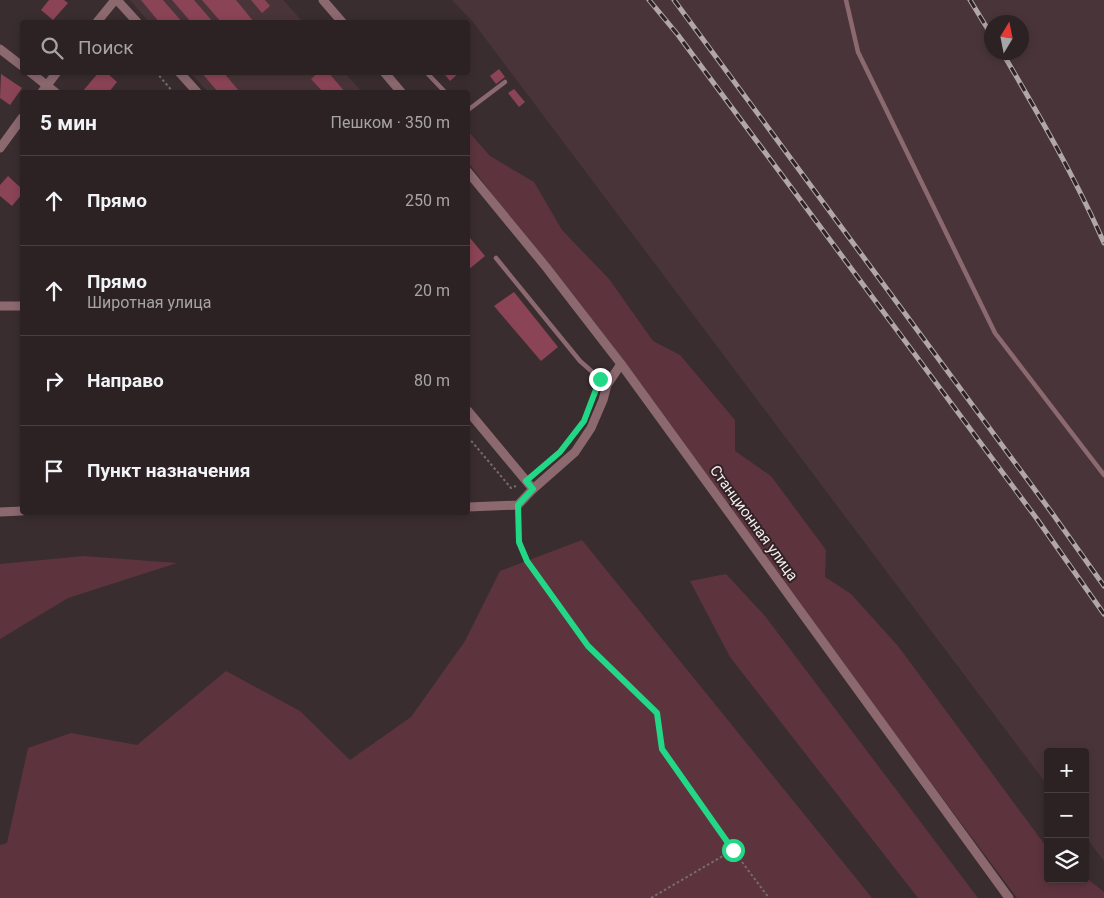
<!DOCTYPE html>
<html lang="ru">
<head>
<meta charset="utf-8">
<style>
	body { margin:0; font-family:Roboto,sans-serif; background:#382f30; color:#f1f3f6 }
	.controls { position:absolute; right:15px; bottom:15px; display:grid; overflow:hidden; border-radius:5px; box-shadow:0 2px 8px #0003 }
	.controls button { width:45px; height:45px; display:grid; place-items:center; padding:0; border:0; border-bottom:1px solid #483f41; background:#2c2223; color:#f1f3f6; font:25px sans-serif }
	.compass { position:absolute; left:984px; top:15px; width:45px; height:45px; border-radius:50%; background:#2c2223; box-shadow:0 2px 8px #0003; rotate:10deg }
	.stop { position:absolute; width:15px; height:15px; margin:-11px; border:4px solid #22d887; border-radius:50%; background:#fff }
	.stop.end { background:#22d887; border-color:#fff; box-shadow:0 1px 5px #0008 }
	.list { margin:0; padding:0; list-style:none }
	h2 { display:flex; justify-content:space-between; align-items:center; height:65px; margin:0; padding:0 20px; font-size:21px }
	h2 small { font-size:16px; font-weight:400; color:#a6a4a6 }
	.list li { display:grid; grid-template-columns:32px 1fr auto; gap:15px; align-items:center; box-sizing:border-box; height:90px; padding:0 20px; border-top:1px solid #483f41 }
	.list b { display:block; font-size:19px; white-space:nowrap }
	.list p { margin:0; font-size:16px; white-space:nowrap; color:#a6a4a6 }
	.list em { font-size:16px; font-style:normal; color:#a6a4a6 }
	.icon { flex:none; width:28px; height:28px; fill:none; stroke:currentColor; stroke-width:2; stroke-linecap:round; stroke-linejoin:round }
	.map { position:relative; flex:none; width:1104px; height:898px; overflow:hidden }
	.search { position:absolute; background:#2c2223; box-shadow:0 2px 8px #0003; left:20px; top:20px; width:450px; height:55px; display:flex; align-items:center; gap:12px; box-sizing:border-box; padding:0 18px; border-radius:5px; color:#a6a4a6; font-size:19px }
	.panel { position:absolute; background:#2c2223; box-shadow:0 2px 8px #0003; left:20px; top:90px; width:450px; height:425px; border-radius:5px }
	.map>svg:first-child { display:block }
	.built { fill:#493539; fill-rule:evenodd }
	.green { fill:#5d343d }
	.building { fill:#8b4455 }
	.lines { fill:none; stroke-linecap:round; stroke-linejoin:round }
	.path { stroke:#786d6e; stroke-width:2; stroke-dasharray:2.5 2.5; stroke-linecap:butt }
	.lane { stroke:#8b696f; stroke-width:4.5 }
	.street { stroke:#8b696f; stroke-width:9 }
	.rail-casing { stroke:#b1a6a8; stroke-width:5 }
	.rail { stroke:#302325; stroke-width:3; stroke-dasharray:9; stroke-linecap:butt }
	.route { stroke:#22d887; stroke-width:6 }
	.labels { text-anchor:middle; stroke-width:4; stroke-linejoin:round; paint-order:stroke }
	.street-label { font-size:15px; fill:#f5eced; stroke:#302325 }
</style>
</head>
<body>
<div class="map">
<svg width="1104" height="898" viewBox="0 0 1104 898">
	<rect width="100%" height="100%" fill="#3a2d2f"/>
	<g class="built">
		<path d="M130,0H283L303,22H149Z"/>
		<path d="M452,0H1104V861L1085,836V752H1048V786L473,22ZM992,22H1022V52H992Z"/>
		<path d="M191,73H345L362,92H208Z"/>
	</g>
	<g class="green">
		<path d="M468,131L490,156L534,182L562,230L609,279L653,341L680,355L735,420V451L771,476L826,550L825,577L851,594L898,646L1048,849V879H1085V877L1104,892V898H1017L468,162Z"/>
		<path d="M582,540L872,898H0V845L7,843L28,748L71,733L137,745L226,671L300,711L350,760L411,717L465,641L500,571Z"/>
		<path d="M84,556L177,563L68,598L0,639V564Z"/>
		<path d="M726,574L765,616L978,898H918L730,657L690,581Z"/>
	</g>
	<g class="building">
		<path d="M49,0H64L68,3L53,20L41,10Z"/>
		<path d="M141,0H163L182,22H159Z"/>
		<path d="M172,0H194L213,22H191Z"/>
		<path d="M202,0H236L254,22H221Z"/>
		<path d="M251,0H265L270,6L262,13Z"/>
		<path d="M499,69L505,77L496,84L490,76Z"/>
		<path d="M99,72H106L117,82L109,92H82Z"/>
		<path d="M201,72H223L240,92H218Z"/>
		<path d="M319,72H328L345,92H323L311,79Z"/>
		<path d="M443,72H460L450,81Z"/>
		<path d="M1,74L22,88L10,105L0,98Z"/>
		<path d="M514,89L525,102L519,107L508,93Z"/>
		<path d="M8,176L22,189V194L12,206L0,196V185Z"/>
		<path d="M470,238L485,256L468,270V240Z"/>
		<path d="M514,292L558,347L541,361L494,306Z"/>
	</g>
	<g class="lines">
		<g class="path">
			<path d="M156,72L173,92"/>
			<path d="M468,437L511,488L516,486"/>
			<path d="M518,514L519,542L527,561L588,646L657,713L662,749L733,850"/>
			<path d="M651,898L733,850L769,898"/>
		</g>
		<g class="lane">
			<path d="M846,0L858,52L995,333L1104,475"/>
			<path d="M426,72L445,92"/>
			<path d="M468,110L505,82"/>
			<path d="M496,258L580,361L607,385"/>
		</g>
		<g class="street">
			<path d="M117,0L137,22"/>
			<path d="M323,0L342,22"/>
			<path d="M97,22L115,0"/>
			<path d="M0,49L22,66"/>
			<path d="M30,72L55,92"/>
			<path d="M179,72L197,92"/>
			<path d="M384,72L401,92"/>
			<path d="M42,92L57,72"/>
			<path d="M0,148L22,118"/>
			<path d="M468,172L546,267L621,364L1009,898"/>
			<path d="M0,306H22"/>
			<path d="M468,411L533,489"/>
			<path d="M468,507L518,505L533,489L575,452L591,428L603,400L607,385L621,364"/>
			<path d="M0,512L22,511"/>
		</g>
		<defs>
			<g id="rail">
				<path d="M649,0L678,35L1037,519L1104,614"/>
				<path d="M674,0L1052,513L1104,586"/>
				<path d="M970,0L992,36"/>
				<path d="M1002,52C1039,115 1075,177 1104,243"/>
			</g>
		</defs>
		<use href="#rail" class="rail-casing"/>
		<use href="#rail" class="rail"/>
	</g>
	<g class="lines">
		<path class="route" d="M600,379L584,421L560,452L526,481L533,489L518,505L519,542L527,561L588,646L657,713L662,749L733,850"/>
	</g>
	<g class="labels">
		<g class="street-label">
			<text transform="translate(754 523) rotate(54)" y="5">Станционная улица</text>
		</g>
	</g>
</svg>
<div class="controls">
<button>+</button>
<button>−</button>
<button><svg class="icon" aria-label="layers" viewBox="0 0 24 24"><path d="M12 4l9 5-9 5-9-5zM3 14l9 5 9-5"/></svg></button>
</div>
<svg class="compass" viewBox="-18 -18 36 36"><path d="M0-13l5 13h-10z" fill="#e53935"/><path d="M0 13l5-13h-10z" fill="#a6a4a6"/></svg>
<div class="stop" style="left:733px;top:850px"></div>
<div class="stop end" style="left:600px;top:379px"></div>
<div class="search"><svg class="icon" aria-label="search" viewBox="0 0 24 24"><circle cx="10" cy="10" r="6"/><path d="M15 15l6 6"/></svg>Поиск</div>
<section class="panel">
<h2>5 мин<small>Пешком · 350 m</small></h2>
<ul class="list">
<li><svg class="icon" aria-label="ahead" viewBox="0 0 24 24"><path d="M12 20V5M6 11l6-6 6 6"/></svg><div><b>Прямо</b></div><em>250 m</em></li>
<li><svg class="icon" aria-label="ahead" viewBox="0 0 24 24"><path d="M12 20V5M6 11l6-6 6 6"/></svg><div><b>Прямо</b><p>Широтная улица</p></div><em>20 m</em></li>
<li><svg class="icon" aria-label="right" viewBox="0 0 24 24"><path d="M7 20v-9h11M14 6l5 5-5 5"/></svg><div><b>Направо</b></div><em>80 m</em></li>
<li><svg class="icon" aria-label="arrive" viewBox="0 0 24 24"><path d="M6 21V4h12l-3 4 3 4H6"/></svg><div><b>Пункт назначения</b></div></li>
</ul>
</section>
</div>
</body>
</html>
